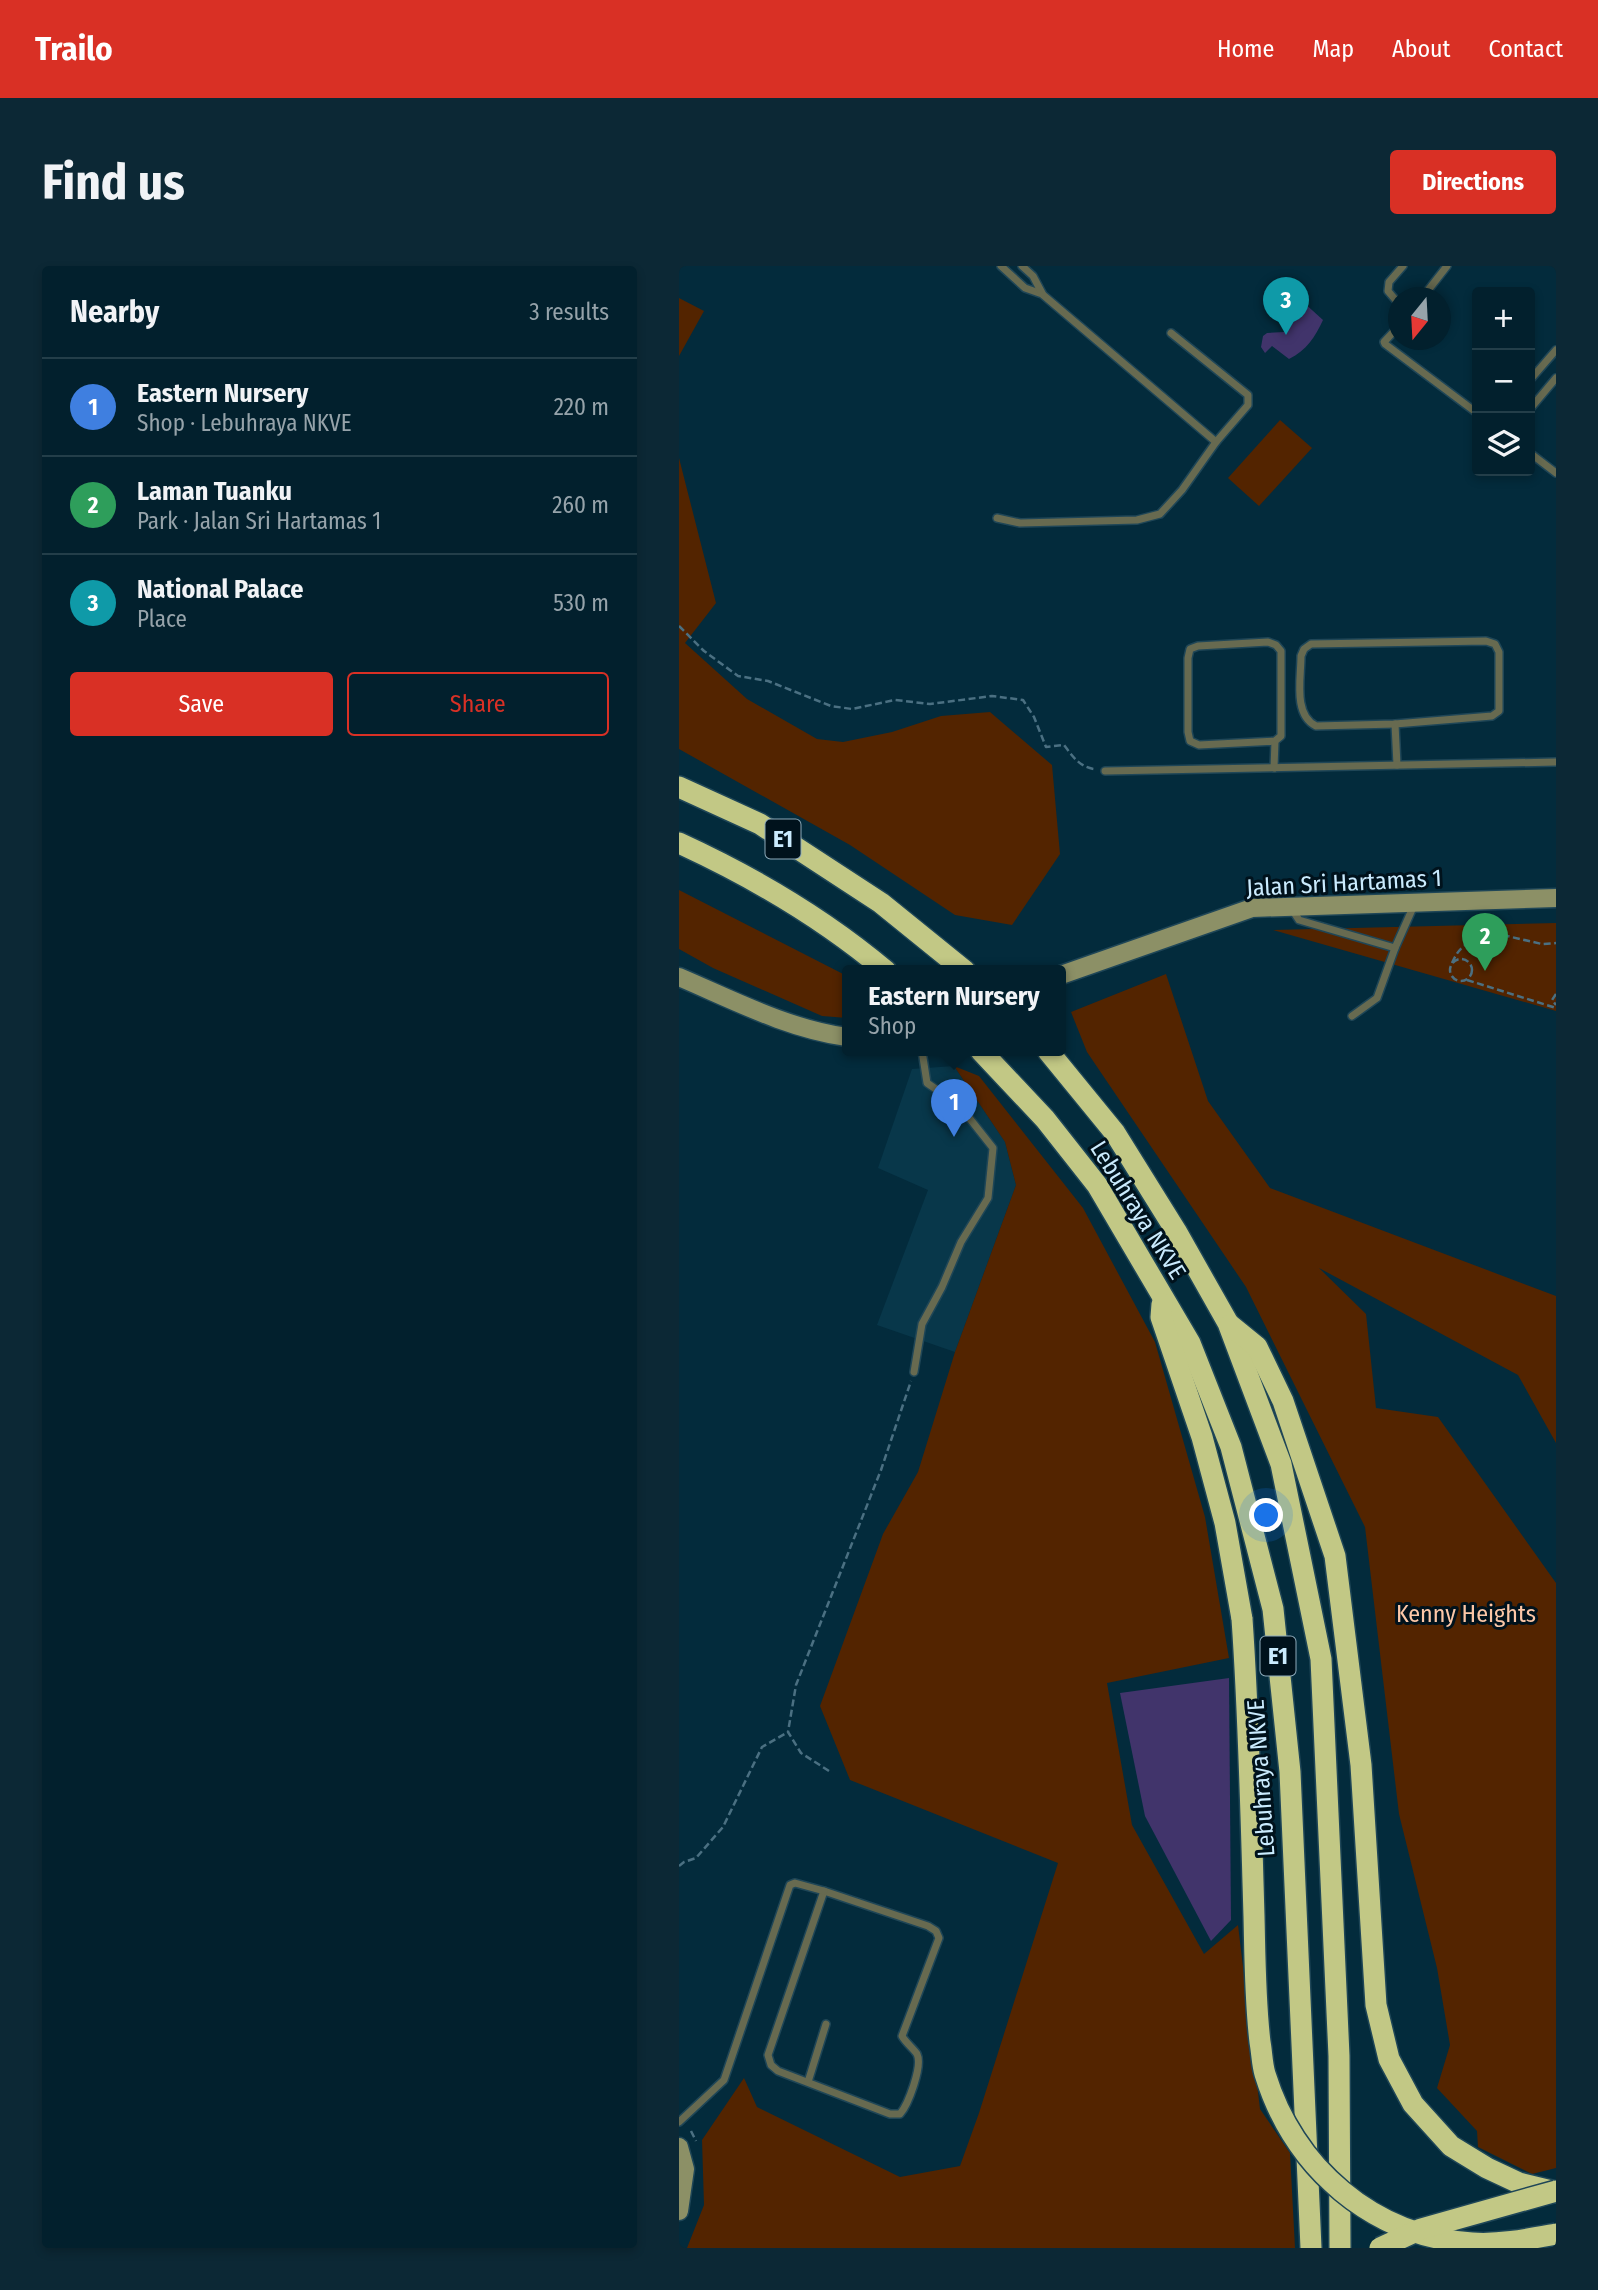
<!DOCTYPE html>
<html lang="en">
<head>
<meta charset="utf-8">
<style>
	body { margin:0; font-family:"Fira Sans Condensed",sans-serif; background:#0c2835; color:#f1f3f6 }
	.controls { position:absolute; right:21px; top:21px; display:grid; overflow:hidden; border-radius:7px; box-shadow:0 4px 10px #0003 }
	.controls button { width:63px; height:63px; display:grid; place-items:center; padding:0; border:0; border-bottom:2px solid #233e49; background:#02202d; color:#f1f3f6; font:35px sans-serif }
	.compass { position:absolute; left:709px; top:21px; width:63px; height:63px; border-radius:50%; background:#02202d; box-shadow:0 4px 10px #0003; rotate:198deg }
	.you { position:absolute; left:588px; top:1250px; width:24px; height:24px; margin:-18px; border:5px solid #fff; border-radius:50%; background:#1a73e8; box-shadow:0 0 0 10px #1a73e833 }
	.badge { display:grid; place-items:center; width:46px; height:46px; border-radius:50%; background:#d93025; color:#fff; font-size:23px; font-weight:700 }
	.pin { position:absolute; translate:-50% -58px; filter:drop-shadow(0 2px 4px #0008) }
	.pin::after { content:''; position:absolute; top:37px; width:24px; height:21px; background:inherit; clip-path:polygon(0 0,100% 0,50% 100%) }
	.popup { position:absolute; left:163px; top:699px; width:224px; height:91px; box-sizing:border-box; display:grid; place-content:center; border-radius:7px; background:#02202d; filter:drop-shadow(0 2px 5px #0005); font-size:23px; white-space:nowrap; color:#96a3aa }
	.popup b { font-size:26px; color:#f1f3f6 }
	.popup::after { content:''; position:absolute; left:50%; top:100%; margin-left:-14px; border:14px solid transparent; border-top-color:#02202d }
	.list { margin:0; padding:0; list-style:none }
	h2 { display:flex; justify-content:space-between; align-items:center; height:91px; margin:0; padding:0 28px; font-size:30px }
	h2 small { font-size:23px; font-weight:400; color:#96a3aa }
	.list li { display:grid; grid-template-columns:46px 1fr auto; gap:21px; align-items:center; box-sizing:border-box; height:98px; padding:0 28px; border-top:2px solid #233e49 }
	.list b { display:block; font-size:26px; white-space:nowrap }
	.list p { margin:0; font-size:23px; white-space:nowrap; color:#96a3aa }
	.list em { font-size:23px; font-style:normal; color:#96a3aa }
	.actions { display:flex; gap:14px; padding:21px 28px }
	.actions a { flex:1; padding:16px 0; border:2px solid #d93025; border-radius:7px; text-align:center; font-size:24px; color:#d93025 }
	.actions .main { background:#d93025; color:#fff }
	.icon { flex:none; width:38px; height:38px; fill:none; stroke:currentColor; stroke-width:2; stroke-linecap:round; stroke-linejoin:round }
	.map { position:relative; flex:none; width:877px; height:1982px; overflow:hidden; border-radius:7px }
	header { display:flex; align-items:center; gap:42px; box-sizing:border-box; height:98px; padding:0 35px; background:#d93025; color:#fff }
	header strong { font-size:33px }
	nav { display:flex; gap:38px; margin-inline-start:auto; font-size:24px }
	.intro { display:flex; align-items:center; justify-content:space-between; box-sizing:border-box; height:168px; padding:0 42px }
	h1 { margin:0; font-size:49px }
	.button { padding:18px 32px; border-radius:7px; background:#d93025; color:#fff; font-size:24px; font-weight:700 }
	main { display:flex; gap:42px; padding:0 42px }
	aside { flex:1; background:#02202d; border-radius:7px; box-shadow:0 4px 10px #0003 }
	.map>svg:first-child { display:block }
	.built { fill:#08374a }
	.green { fill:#532400 }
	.water { fill:#41346b }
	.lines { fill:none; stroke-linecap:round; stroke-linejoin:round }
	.lane-casing { stroke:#1f4657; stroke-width:10 }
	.secondary-casing { stroke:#1f4657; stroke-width:21 }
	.highway-casing { stroke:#1f4657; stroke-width:24 }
	.path { stroke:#4b7082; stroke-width:2.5; stroke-dasharray:7 3.5; stroke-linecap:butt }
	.lane { stroke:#676a50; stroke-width:7 }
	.secondary { stroke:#8c9066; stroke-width:18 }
	.highway { stroke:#c2c885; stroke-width:21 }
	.highway-bridge-casing { stroke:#1f4657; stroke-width:24; stroke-linecap:butt }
	.highway-bridge { stroke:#c2c885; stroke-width:21 }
	.labels { text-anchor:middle; stroke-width:6; stroke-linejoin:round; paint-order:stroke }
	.shield { fill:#00121c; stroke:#8daaba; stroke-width:2 }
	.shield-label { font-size:23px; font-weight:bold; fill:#caebfe }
	.street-label { font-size:24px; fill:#caebfe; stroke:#00121c }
	.park-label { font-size:24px; fill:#fcc7a7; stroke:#00121c }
</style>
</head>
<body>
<header>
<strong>Trailo</strong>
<nav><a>Home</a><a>Map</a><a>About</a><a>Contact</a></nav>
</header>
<div class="intro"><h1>Find us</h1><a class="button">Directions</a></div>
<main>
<aside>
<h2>Nearby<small>3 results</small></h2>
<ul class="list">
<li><span class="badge" style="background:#3f7fe0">1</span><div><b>Eastern Nursery</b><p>Shop · Lebuhraya NKVE</p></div><em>220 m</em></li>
<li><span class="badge" style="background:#2e9e5b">2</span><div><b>Laman Tuanku</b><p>Park · Jalan Sri Hartamas 1</p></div><em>260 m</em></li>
<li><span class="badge" style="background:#0f9aa8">3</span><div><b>National Palace</b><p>Place</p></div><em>530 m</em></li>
</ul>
<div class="actions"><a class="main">Save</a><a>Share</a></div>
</aside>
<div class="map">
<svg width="877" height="1982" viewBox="0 0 877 1982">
	<rect width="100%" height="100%" fill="#032b3c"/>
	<path class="built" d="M275,800L326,876L337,919L276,1086L198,1059L249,924L199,902L233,803Z"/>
	<g class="green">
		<path d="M0,32L25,45L0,90Z"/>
		<path d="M601,154L633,182L580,240L549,212Z"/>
		<path d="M0,192L37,337L6,377L68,433L138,473L164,476L213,466L262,450L311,446L373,499L381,588L333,659L276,649L171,579L0,483Z"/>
		<path d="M0,624L168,710V752L143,750L34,702L0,683Z"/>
		<path d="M877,657V745L594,664Z"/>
		<path d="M487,708L529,835L591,922L877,1030V1177L839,1109L640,1002L687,1048L697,1142L759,1151L877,1317V1902L853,1908L799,1881L798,1865L758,1822L771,1779L758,1702L720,1548L686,1261L567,1021L408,786L392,746Z"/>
		<path d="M275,800L300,810L404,942L476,1076L526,1251L550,1392L428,1417L453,1559L525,1688L559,1659L581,1843L611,1887L616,1982H8L25,1939L23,1874L65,1812L78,1841L221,1911L281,1900L300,1847L379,1597L171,1514L141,1440L204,1268L239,1206L276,1086L337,919L326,876Z"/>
	</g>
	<g class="water">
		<path d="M617,35H623L644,54C636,71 628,84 610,93L593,80L586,87L582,81L584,70L588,67L605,66C612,59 613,54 610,45Z"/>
		<path d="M550,1412L552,1654L532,1675L466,1550L441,1427Z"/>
	</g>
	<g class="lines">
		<defs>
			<g id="lane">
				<path d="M322,0L346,22L363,28L537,176"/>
				<path d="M343,0L354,10L363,27"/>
				<path d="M743,32L768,0"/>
				<path d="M720,38L709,25L710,16L724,0"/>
				<path d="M720,60L705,76L706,78L798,147"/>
				<path d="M851,114L877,84"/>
				<path d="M851,143L877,112"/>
				<path d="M851,187L877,207"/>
				<path d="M318,252L341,257L458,254L481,248L503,224L537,176L569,139V129L492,67"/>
				<path d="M807,375L816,378L820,386V445L813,450L716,458L637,460C614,449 622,412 622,390L625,383L632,378Z"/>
				<path d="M716,458L718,499"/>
				<path d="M595,502L596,475L602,470V385L597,379L589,376L519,380L511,383L509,392V466L511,475L520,479L596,475"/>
				<path d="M426,505L877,496"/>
				<path d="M612,642L620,654L716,682L736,637"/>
				<path d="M673,750L698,732L716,682"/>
				<path d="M235,1106L243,1058L263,1021L282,976L309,932L314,882L280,839L248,817L243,785"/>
				<path d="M145,1625L249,1660L257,1665L260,1672L223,1770C227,1777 234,1782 238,1788C244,1800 229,1839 221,1848H211L99,1805L92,1799L89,1789Z"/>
				<path d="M129,1816L147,1758"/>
				<path d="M0,1856L45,1814L111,1619L116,1617L145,1625"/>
			</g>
			<g id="secondary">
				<path d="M382,709L573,642L877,632"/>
				<path d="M0,711C54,734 109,763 168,771"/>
				<path d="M0,1881L6,1903L0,1945"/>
			</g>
			<g id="highway">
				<path d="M0,521L81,558L202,637L286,705"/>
				<path d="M0,577C74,611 144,652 207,705"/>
				<path d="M302,785L366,853L418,919L511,1077L552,1181L594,1343L611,1506L632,1982"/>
				<path d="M369,785L436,867L497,965L549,1057L602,1198L642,1393L660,1790L661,1982"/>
				<path d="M483,1038L482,1051L523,1171L546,1257L563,1353"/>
				<path d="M551,1059L578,1081L604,1135L656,1290L682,1499L697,1739L710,1793L734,1838L772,1880L808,1902L840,1917L877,1926"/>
			</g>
		</defs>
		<use href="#lane" class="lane-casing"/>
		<use href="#secondary" class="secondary-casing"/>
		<use href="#highway" class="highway-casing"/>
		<g class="path">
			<path d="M0,360L25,385L59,410L89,415L152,440L173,443L216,434L251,438L313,430L344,434L355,451L367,481L385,479C394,491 401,501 415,503"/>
			<path d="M793,662L863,678L877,677"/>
			<circle cx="782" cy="704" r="11"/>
			<path d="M773,697C784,671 800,674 825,670"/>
			<path d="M788,714L877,742"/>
			<path d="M877,728L873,734L877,739"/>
			<path d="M150,1505L122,1487L109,1466L117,1419L202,1204L232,1115"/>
			<path d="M0,1600L5,1596L17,1592L44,1561L83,1481L109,1466"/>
			<path d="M12,1865L17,1875"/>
		</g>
		<use href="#lane" class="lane"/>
		<use href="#secondary" class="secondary"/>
		<use href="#highway" class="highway"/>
		<defs>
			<g id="highway-bridge">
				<path d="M563,1353C570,1452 572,1551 575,1650C576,1692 576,1734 581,1776C583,1787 583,1798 586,1808C615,1902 693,1970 793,1977C821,1979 850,1973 877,1968"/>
				<path d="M701,1982L742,1963L877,1925"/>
			</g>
		</defs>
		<use href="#highway-bridge" class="highway-bridge-casing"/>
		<use href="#highway-bridge" class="highway-bridge"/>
	</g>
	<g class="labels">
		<g class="shield">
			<rect x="86.5" y="553.5" width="35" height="39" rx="5"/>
			<rect x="581.5" y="1370.5" width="35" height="39" rx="5"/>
		</g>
		<g class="shield-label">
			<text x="104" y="581">E1</text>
			<text x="599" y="1398">E1</text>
		</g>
		<g class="street-label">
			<text transform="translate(665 617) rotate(-3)" y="8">Jalan Sri Hartamas 1</text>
			<text transform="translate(459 944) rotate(58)" y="8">Lebuhraya NKVE</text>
			<text transform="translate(582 1512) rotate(-94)" y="8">Lebuhraya NKVE</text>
		</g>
		<g class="park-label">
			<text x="787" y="1356">Kenny Heights</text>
		</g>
	</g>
</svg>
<div class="controls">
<button>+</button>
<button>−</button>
<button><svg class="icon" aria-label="layers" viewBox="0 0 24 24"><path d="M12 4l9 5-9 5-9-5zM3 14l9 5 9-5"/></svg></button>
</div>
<svg class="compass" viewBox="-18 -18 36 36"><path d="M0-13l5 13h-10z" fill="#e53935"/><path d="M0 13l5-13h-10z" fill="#96a3aa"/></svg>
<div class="you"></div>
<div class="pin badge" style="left:275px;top:871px;background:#3f7fe0">1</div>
<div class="popup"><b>Eastern Nursery</b>Shop</div>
<div class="pin badge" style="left:806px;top:705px;background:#2e9e5b">2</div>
<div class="pin badge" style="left:607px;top:69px;background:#0f9aa8">3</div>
</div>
</main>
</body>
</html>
